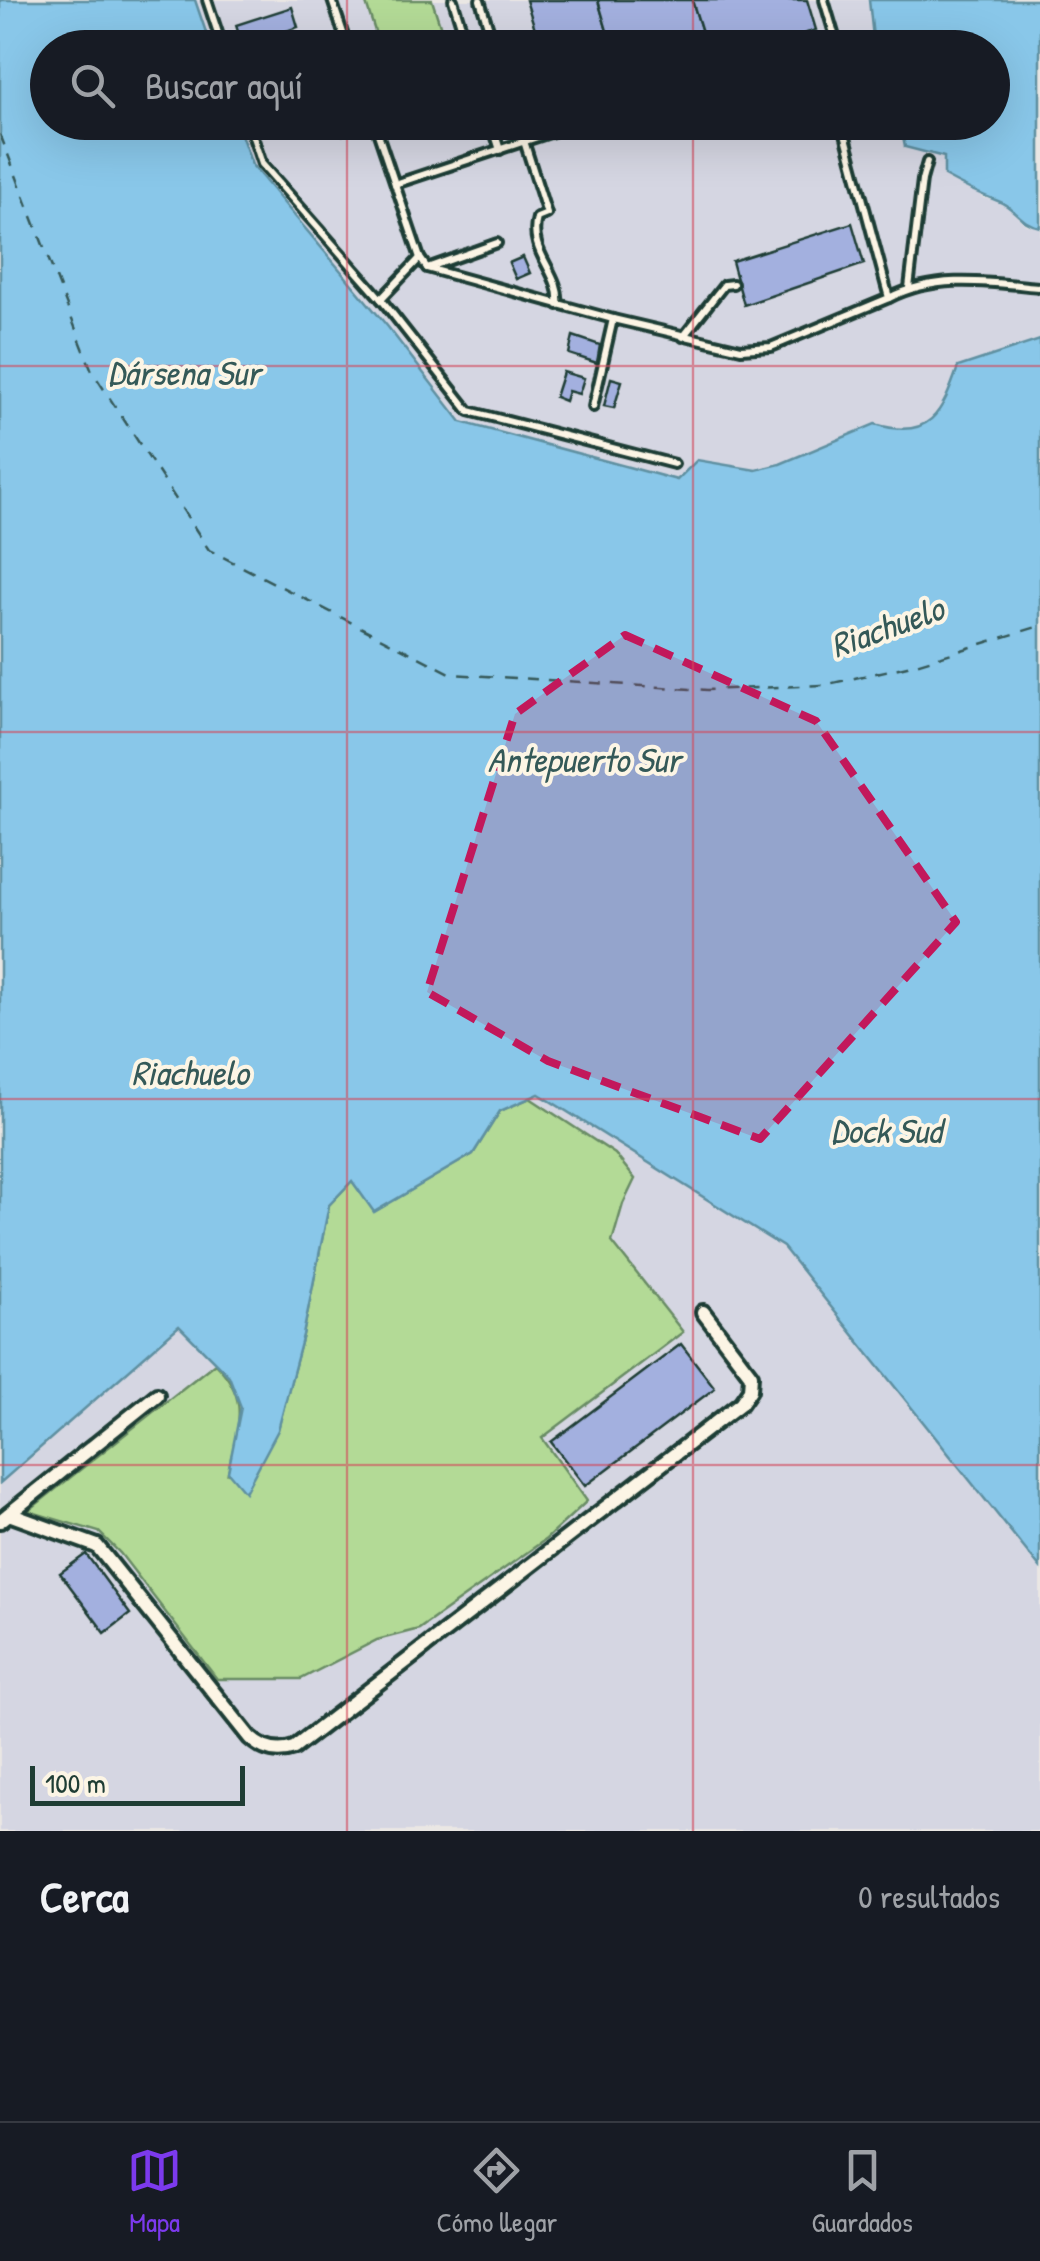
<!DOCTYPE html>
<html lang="es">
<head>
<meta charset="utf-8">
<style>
	body { margin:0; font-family:"Patrick Hand",sans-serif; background:#242831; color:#f1f3f6 }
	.scale { position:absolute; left:30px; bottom:25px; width:215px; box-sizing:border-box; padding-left:10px; border:5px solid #1f3d34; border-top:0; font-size:28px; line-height:35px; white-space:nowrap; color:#1f3d34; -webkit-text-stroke:8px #fcf5e5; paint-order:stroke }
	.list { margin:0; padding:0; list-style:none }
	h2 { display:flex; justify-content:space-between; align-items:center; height:130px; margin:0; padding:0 40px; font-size:42px }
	h2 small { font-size:32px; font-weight:400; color:#9ea1a6 }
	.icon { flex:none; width:55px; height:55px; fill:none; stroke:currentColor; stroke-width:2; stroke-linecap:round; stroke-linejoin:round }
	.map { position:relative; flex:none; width:1040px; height:1831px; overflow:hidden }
	.search { position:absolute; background:#171b24; box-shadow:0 10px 40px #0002; left:30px; right:30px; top:30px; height:110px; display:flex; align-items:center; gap:25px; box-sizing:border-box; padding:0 35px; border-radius:55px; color:#9ea1a6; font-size:38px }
	.sheet { height:290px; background:#171b24 }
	nav { display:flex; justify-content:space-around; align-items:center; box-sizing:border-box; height:140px; border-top:2px solid #363941; background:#171b24; font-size:28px; color:#9ea1a6 }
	nav a { display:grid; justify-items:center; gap:5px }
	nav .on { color:#7c3aed }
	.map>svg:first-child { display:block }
	.built { fill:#d5d6e2 }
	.green { fill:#b3da96; stroke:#698c65; stroke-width:2.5 }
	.water { fill:#89c7e9; stroke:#5f90a1; stroke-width:2.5 }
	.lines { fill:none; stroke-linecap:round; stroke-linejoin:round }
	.ferry { stroke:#345958; stroke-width:2.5; stroke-dasharray:12 10; stroke-linecap:butt }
	.building { fill:#a3b0df; stroke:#1f3d34; stroke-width:2.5 }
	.service-casing { stroke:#1f3d34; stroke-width:14 }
	.minor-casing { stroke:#1f3d34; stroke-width:20 }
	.service { stroke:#fcf5e5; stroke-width:6 }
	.minor { stroke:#fcf5e5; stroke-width:12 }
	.marked { fill:#c2185b; fill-opacity:0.2; stroke:#c2185b; stroke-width:8; stroke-dasharray:20 12; stroke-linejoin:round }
	.grid { fill:none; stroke:#d1495b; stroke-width:2.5; stroke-opacity:0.55 }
	.labels { text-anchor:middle; stroke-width:8; stroke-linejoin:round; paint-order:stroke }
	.water-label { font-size:35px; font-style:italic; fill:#345958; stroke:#fcf5e5 }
</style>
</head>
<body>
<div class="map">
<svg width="1040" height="1831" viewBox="0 0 1040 1831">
	<rect width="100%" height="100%" fill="#eae7e4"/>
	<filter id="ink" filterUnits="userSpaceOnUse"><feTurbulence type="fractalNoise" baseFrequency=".01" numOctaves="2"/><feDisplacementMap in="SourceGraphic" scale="20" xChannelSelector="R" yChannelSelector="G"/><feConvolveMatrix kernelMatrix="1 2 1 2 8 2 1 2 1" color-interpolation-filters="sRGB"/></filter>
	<g filter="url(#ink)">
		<g class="built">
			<path d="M195,0H869L874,47H211Z"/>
			<path d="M237,123H900L905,147L945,157L983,198L1002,202L1026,225L1040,227V340L958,367L945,403L935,419L910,430H893L874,424L780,464L756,470L697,460L677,480L461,422L388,327L252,165Z"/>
			<path d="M539,1093L783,1247L1040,1568V1831H0V1483L179,1326L229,1376L500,1111Z"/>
		</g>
		<g class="green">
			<path d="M365,0H432L447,47H380Z"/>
			<path d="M530,1098L615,1154L635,1179L623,1204L612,1242L683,1332L542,1438L587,1501L546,1539L419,1629L377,1640L301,1679H217L120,1553L99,1532L28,1511L215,1363C252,1400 237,1427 228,1472L278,1429L303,1335L329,1205L352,1181L375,1211L473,1154L500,1111Z"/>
		</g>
		<g class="water">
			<path d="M0,0H195L211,47L48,48V122L237,123L252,165L388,327L461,422L677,480L697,460L756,470L780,464L875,424C930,441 942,413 958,367L1040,340V1568L783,1247L539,1094L500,1111L473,1154L374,1212L352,1181L329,1205L303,1335L278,1430L245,1492L228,1472L241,1407L229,1376L179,1326L0,1483Z"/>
			<path d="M869,0H1040V227C1020,224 1015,207 998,201C979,194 962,186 944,176V157L905,147L900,123L992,122V48L874,47Z"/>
		</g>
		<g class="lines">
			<path class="ferry" d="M0,134L92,371L209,550L452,674L707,690L824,685L916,664L1040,626"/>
		</g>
		<g class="building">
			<path d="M526,0H598L612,48H541Z"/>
			<path d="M598,0H692L707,48H612Z"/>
			<path d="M692,0H807L816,30L760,48H707Z"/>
			<path d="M292,7L298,27L286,31L291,47L243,48L236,25Z"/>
			<path d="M339,122H367L368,128L343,135Z"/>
			<path d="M852,223L864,264L744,305L732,261Z"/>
			<path d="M523,257L530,273L516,279L509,263Z"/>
			<path d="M573,336L600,345L597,363L569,354Z"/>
			<path d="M563,372L584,378L579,394L568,391L565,401L555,397Z"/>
			<path d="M611,378L622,381L614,408L604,406Z"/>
			<path d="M681,1344L715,1388L585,1486L551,1442Z"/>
			<path d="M86,1554L130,1614L105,1633L60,1573Z"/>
		</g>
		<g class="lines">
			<defs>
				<g id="service">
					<path d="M207,0L223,48"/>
					<path d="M332,0L348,48"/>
					<path d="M453,0L468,48"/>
					<path d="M480,0L495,48"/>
					<path d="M824,0L835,37L834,48"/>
					<path d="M803,48L835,37"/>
					<path d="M248,122L262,164L381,299"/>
					<path d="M374,122L420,258L427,268L613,319L741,349L771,347L889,298L842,122"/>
					<path d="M491,122L500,150"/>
					<path d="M518,122L547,214L537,218C527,253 562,273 558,305"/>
					<path d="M395,184L583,122"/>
					<path d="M420,258L381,299L469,411L674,464"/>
					<path d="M427,268L497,243"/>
					<path d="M909,288L922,180L927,162"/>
					<path d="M889,298C936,274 987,282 1038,287"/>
					<path d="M683,337L724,285L733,284"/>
					<path d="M593,407L613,319"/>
				</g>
				<g id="minor">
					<path d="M9,1514L97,1546L250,1738C263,1750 277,1754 294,1748L741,1403L750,1390L751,1375L703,1312"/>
					<path d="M0,1521L157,1395"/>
				</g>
			</defs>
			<use href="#service" class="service-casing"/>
			<use href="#minor" class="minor-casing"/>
			<use href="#service" class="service"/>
			<use href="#minor" class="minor"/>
		</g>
	</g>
	<path class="marked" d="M625,635L816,721L956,922L760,1139L548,1061L427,992L515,714Z"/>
	<path class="grid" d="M347,0V48M693,0V48M347,122V1831M693,122V1831M0,366H1040M0,732H1040M0,1099H1040M0,1465H1040"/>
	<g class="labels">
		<g class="water-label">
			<text x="184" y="385">Dársena Sur</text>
			<text transform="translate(887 627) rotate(-20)" y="12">Riachuelo</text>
			<text x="584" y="772">Antepuerto Sur</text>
			<text x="190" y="1085">Riachuelo</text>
			<text x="886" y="1143">Dock Sud</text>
		</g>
	</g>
</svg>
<div class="scale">100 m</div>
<div class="search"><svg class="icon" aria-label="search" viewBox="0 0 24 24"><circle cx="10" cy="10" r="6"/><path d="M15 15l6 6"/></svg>Buscar aquí</div>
</div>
<section class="sheet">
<h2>Cerca<small>0 resultados</small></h2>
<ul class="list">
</ul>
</section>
<nav>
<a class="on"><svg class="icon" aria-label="map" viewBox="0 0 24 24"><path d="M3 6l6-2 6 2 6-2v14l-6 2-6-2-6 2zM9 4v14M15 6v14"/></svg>Mapa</a>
<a><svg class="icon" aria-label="directions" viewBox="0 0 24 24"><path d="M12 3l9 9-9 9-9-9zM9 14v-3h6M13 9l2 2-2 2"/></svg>Cómo llegar</a>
<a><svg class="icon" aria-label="saved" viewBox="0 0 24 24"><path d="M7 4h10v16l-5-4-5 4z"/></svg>Guardados</a>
</nav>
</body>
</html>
